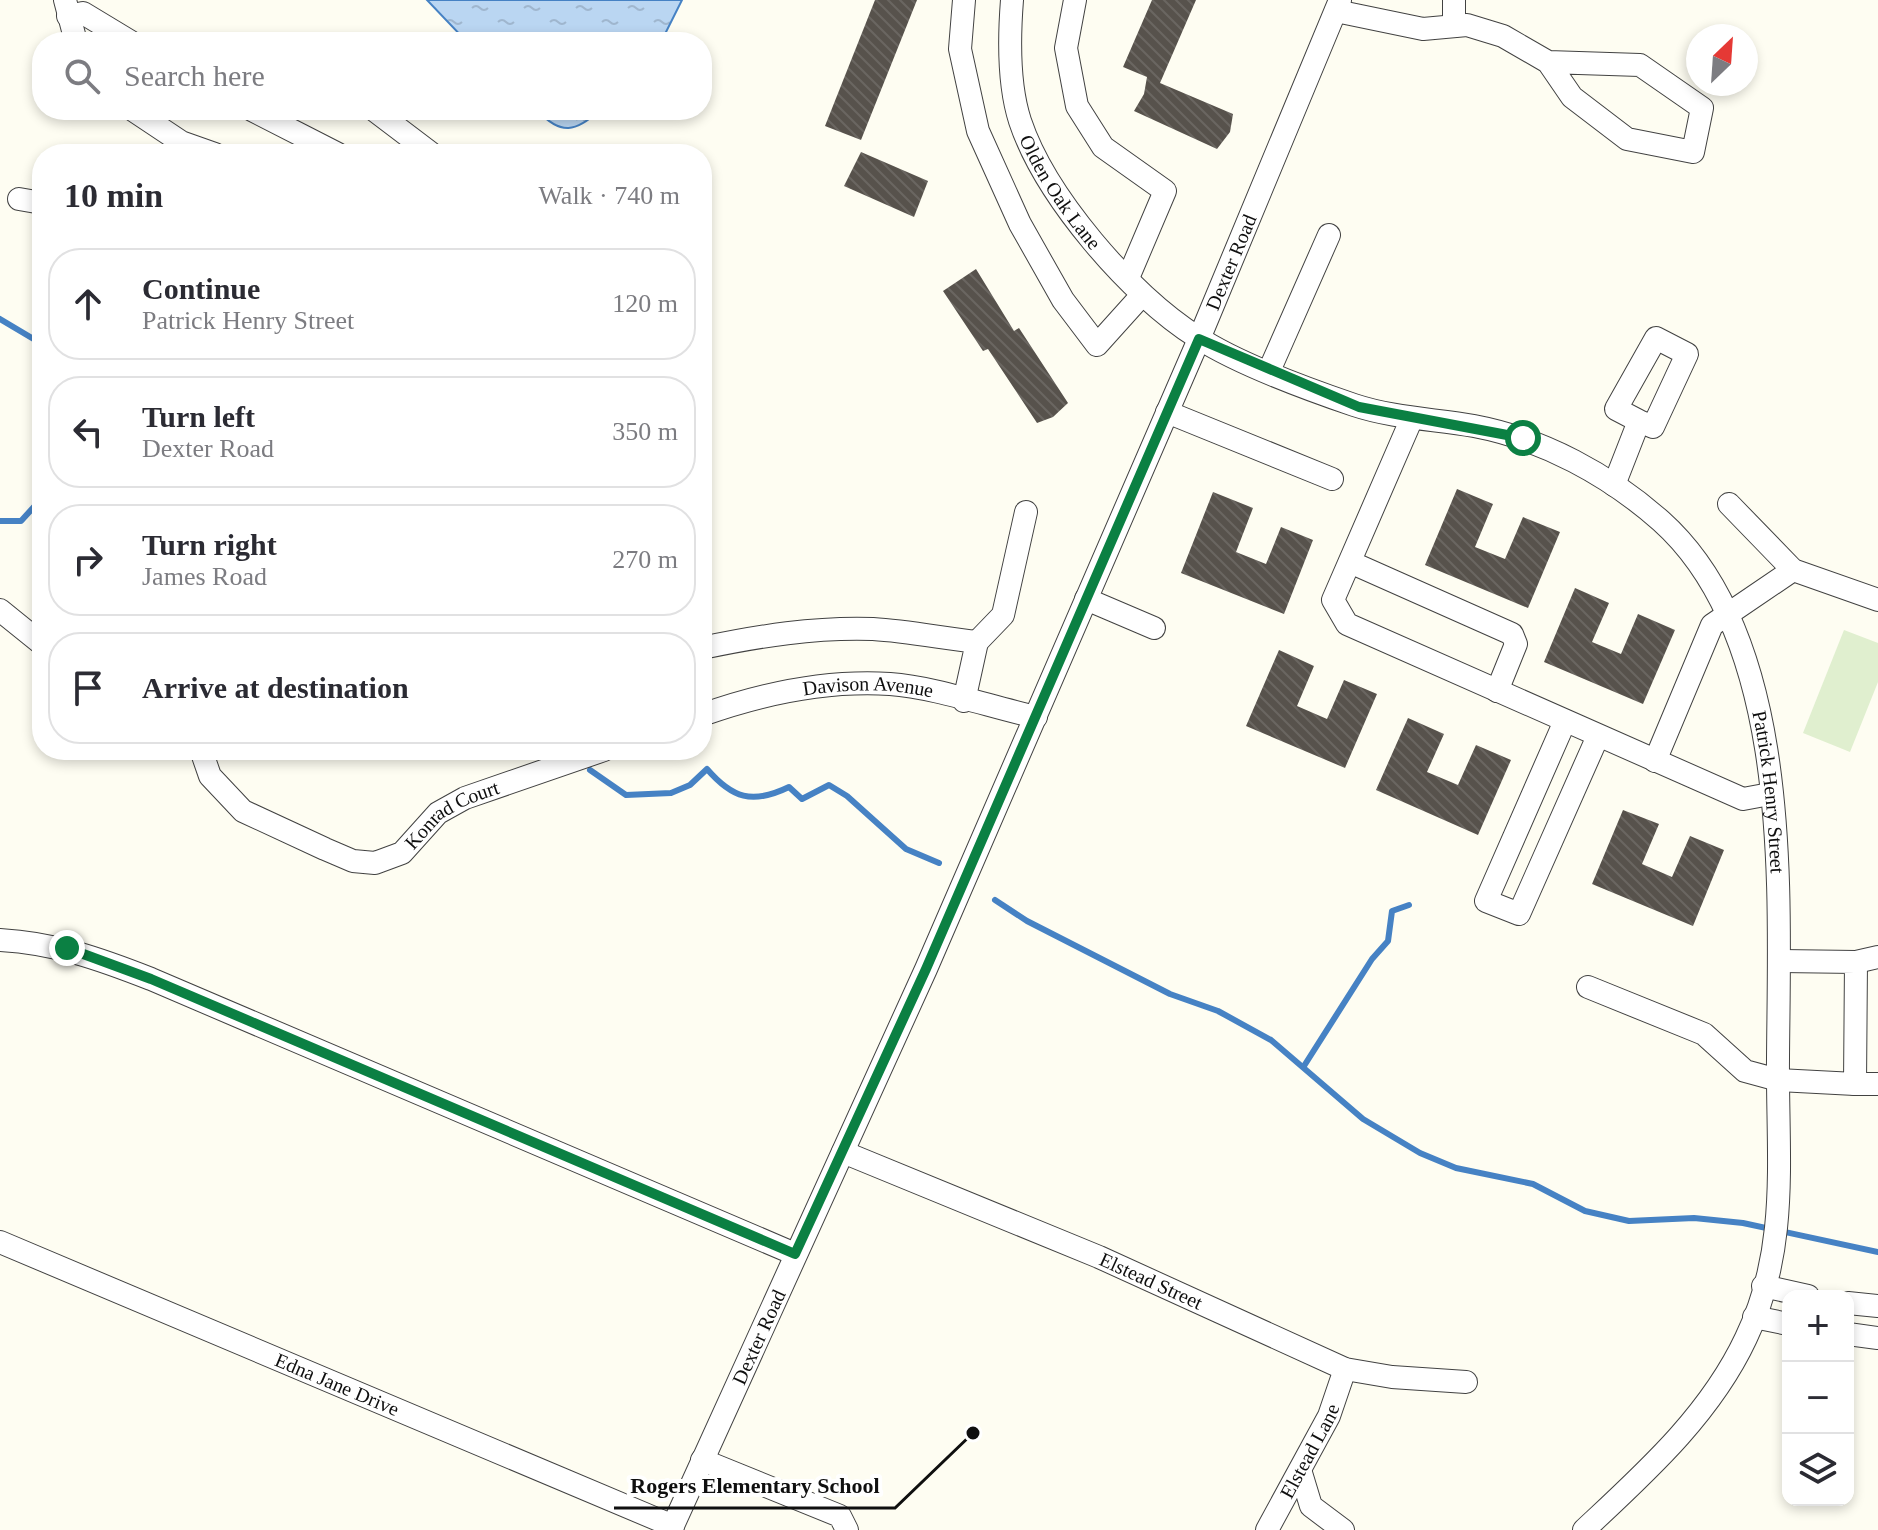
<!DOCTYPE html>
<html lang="en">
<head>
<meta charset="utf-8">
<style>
	body { margin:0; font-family:Georgia,serif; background:#f7f7f7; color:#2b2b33 }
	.controls { position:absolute; right:24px; bottom:24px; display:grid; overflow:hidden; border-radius:16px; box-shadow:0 4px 12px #0003 }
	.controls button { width:72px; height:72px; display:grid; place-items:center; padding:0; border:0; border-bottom:2px solid #e1e1e2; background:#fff; color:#2b2b33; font:40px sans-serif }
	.compass { position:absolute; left:1686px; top:24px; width:72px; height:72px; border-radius:50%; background:#fff; box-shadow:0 4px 12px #0003; rotate:25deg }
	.stop { position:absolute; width:24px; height:24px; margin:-18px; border:6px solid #0b8043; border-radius:50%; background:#fff }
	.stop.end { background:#0b8043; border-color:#fff; box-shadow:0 2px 8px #0008 }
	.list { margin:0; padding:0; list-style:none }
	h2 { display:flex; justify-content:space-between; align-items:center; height:104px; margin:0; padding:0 32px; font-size:34px }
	h2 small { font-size:26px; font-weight:400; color:#7c7c81 }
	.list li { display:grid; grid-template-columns:52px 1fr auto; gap:24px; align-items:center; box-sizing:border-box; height:112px; margin:0 16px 16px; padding:0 16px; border:2px solid #e1e1e2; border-radius:32px }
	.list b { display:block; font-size:30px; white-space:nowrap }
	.list p { margin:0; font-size:26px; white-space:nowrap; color:#7c7c81 }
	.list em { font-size:26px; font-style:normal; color:#7c7c81 }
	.icon { flex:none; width:44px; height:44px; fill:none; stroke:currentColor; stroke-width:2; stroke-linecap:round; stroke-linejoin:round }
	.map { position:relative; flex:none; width:1878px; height:1530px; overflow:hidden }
	.search { position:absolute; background:#fff; box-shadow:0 4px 12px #0003; left:32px; top:32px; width:680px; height:88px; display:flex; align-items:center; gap:20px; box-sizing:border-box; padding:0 28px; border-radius:32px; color:#7c7c81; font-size:30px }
	.panel { position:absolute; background:#fff; box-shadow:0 4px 12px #0003; left:32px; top:144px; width:680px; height:616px; border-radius:32px }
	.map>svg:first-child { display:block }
	.pitch { fill:#e0efcf }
	.water { fill:url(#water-ripples); stroke:#4682c4; stroke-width:2 }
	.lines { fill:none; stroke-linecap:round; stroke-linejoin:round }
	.stream { stroke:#4682c4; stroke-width:6 }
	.building { fill:url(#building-back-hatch) }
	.minor-casing { stroke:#424242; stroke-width:24 }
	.minor { stroke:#fff; stroke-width:22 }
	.route { stroke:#0b8043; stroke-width:10 }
	.labels { text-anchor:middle; stroke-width:8; stroke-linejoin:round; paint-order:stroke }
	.street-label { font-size:20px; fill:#0f0f0f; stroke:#fff }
	.leader { fill:none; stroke:#0f0f0f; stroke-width:3 }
	.callout-dot { fill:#0f0f0f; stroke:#fff; stroke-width:3 }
	.callout-label { font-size:22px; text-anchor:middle; font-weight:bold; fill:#0f0f0f; stroke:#fff; stroke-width:8; stroke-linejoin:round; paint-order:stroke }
</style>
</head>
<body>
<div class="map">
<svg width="1878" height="1530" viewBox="0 0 1878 1530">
	<defs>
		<pattern id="water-ripples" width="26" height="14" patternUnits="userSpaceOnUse" patternTransform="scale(2)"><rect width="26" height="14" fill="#bad6f2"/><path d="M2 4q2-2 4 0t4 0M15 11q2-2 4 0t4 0" fill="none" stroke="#9fb6ce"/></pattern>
		<pattern id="building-back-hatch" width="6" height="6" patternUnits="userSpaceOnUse" patternTransform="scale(2)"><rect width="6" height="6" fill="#57524c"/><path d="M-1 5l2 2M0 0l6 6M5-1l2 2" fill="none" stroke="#6a6661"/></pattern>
	</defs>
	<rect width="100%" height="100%" fill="#fefdf2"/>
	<path class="pitch" d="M1844,630L1878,643V682L1850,752L1803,733Z"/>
	<g class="water">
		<path d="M427,0H682L661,42H467Z"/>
		<path d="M537,110H600C576,132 561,136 537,110Z"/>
	</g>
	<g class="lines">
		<g class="stream">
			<path d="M0,319L42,344"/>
			<path d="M0,521H21L42,498"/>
			<path d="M590,770L626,795L671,793L690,785L707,769C732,798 752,805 789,787L802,799L829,785L847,796L906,849L939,863"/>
			<path d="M995,900L1027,921L1170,994L1218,1011L1271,1040L1363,1119L1420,1153L1456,1168L1533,1184L1585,1211L1629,1221L1694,1218L1743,1223L1878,1252"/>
			<path d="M1304,1066L1372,959L1388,941L1392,911L1409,905"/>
		</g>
	</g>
	<g class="building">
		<path d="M875,0H917L861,140L825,126Z"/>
		<path d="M1152,0H1196L1160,83L1233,114L1230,132L1217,149L1134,111L1144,94L1147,77L1123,67Z"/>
		<path d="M861,152L928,181L914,217L844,186Z"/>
		<path d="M976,269L1014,331L1019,328L1068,403L1053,417L1037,423L988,349L983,351L943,291Z"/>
		<path d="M1457,489L1493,504L1475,547L1505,559L1523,517L1560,532L1528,608L1425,565Z"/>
		<path d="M1213,492L1253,508L1236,552L1266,564L1281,527L1313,540L1284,614L1181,573Z"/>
		<path d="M1575,588L1609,603L1592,642L1621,654L1638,614L1675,630L1643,704L1544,662Z"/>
		<path d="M1279,650L1314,666L1297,706L1327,719L1344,680L1377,694L1345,768L1246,726Z"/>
		<path d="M1408,718L1444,734L1427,772L1458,785L1476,745L1511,760L1478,835L1376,790Z"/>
		<path d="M1623,810L1659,824L1642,864L1672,877L1690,836L1724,850L1693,926L1592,884Z"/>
	</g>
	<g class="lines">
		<defs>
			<g id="minor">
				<path d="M65,0L76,42"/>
				<path d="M964,0L960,49L978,131L1020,224L1063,300L1097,345L1142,295"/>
				<path id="s1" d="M1012,0C1009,38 1008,84 1020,121C1045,196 1130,295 1197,337C1238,364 1307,389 1354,405C1393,418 1434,419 1474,426C1543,439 1609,475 1661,521C1794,640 1779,896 1778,1059C1777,1155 1790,1247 1746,1338C1710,1415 1645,1473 1584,1530"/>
				<path d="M1075,0L1066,48L1077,106L1103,147L1165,191L1128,278"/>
				<path d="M1454,0V26"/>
				<path d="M1336,11L1423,29L1467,25L1503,36L1548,62L1572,97L1627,139L1693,152L1702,108L1640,65L1548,62"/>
				<path d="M68,16L83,13L131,42"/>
				<path d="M133,110L181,142L215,154"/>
				<path d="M252,110L338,154"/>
				<path d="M374,110L432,154"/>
				<path d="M19,199L42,203"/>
				<path d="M1269,371L1329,235"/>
				<path d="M1167,412L1332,479"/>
				<path d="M1412,418L1333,600L1347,624L1743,799L1770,794"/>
				<path d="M1614,485L1639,421L1616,409L1656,338L1687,354L1653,427L1639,421"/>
				<path d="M1729,504L1793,570L1878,600"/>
				<path d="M1350,562L1512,634L1516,644L1497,691"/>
				<path d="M1086,599L1154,628"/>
				<path d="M0,610L42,644"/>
				<path d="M977,642L1003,615L1026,512"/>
				<path d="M702,648C759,636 815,627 873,629C907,631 942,638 977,642L964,701"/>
				<path id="s2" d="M702,715C761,694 827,680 890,684C934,687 991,707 1036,717"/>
				<path d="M1565,721L1486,901L1519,914L1598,736"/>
				<path id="s3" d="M201,750L210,776L243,811L325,849L353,861L375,863L402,853L438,813L465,798L604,750"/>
				<path d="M1655,761L1712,625L1793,570"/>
				<path d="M0,940C55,943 100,959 151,979L795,1254"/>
				<path d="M1856,962L1878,957"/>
				<path d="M1588,987L1704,1034L1745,1071L1778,1080L1855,1084L1856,962L1781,961"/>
				<path d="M1855,1084H1878"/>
				<path id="s4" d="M843,1152L1099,1257L1345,1369L1392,1377L1466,1382"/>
				<path id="s5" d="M0,1242L673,1526"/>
				<path d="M1763,1286L1808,1296"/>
				<path d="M1848,1303L1878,1306"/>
				<path d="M1754,1317L1788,1324"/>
				<path d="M1848,1334L1878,1338"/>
				<path d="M702,1460L840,1516L847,1530"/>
				<path d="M1301,1473L1311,1506L1343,1530"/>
				<path id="s6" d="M671,1530L926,969L1199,339L1340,0"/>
				<path id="s7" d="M1267,1530L1329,1416L1345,1369"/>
			</g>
		</defs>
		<use href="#minor" class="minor-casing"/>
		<use href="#minor" class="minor"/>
	</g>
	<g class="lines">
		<path class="route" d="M67,948L151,979L795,1254L926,969L1199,339L1359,407L1523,438"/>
	</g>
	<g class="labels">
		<g class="street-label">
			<text dy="7" stroke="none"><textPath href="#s1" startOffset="204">Olden Oak Lane</textPath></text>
			<text dy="7" stroke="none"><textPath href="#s6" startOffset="1386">Dexter Road</textPath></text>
			<text dy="7" stroke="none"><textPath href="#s2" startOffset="170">Davison Avenue</textPath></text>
			<text dy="7" stroke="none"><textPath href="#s1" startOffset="1210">Patrick Henry Street</textPath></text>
			<text dy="7" stroke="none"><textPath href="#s3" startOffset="312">Konrad Court</textPath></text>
			<text dy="7" stroke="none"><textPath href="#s4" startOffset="334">Elstead Street</textPath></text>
			<text dy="7" stroke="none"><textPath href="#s6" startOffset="212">Dexter Road</textPath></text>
			<text dy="7" stroke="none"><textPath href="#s5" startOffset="366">Edna Jane Drive</textPath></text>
			<text dy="7" stroke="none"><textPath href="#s7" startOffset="90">Elstead Lane</textPath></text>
		</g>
	</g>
	<path class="leader" d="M973 1433L895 1508H614"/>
	<circle class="callout-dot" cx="973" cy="1433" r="8"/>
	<g class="callout-label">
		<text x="755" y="1493">Rogers Elementary School</text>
	</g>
</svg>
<div class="controls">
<button>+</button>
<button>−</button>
<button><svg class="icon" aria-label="layers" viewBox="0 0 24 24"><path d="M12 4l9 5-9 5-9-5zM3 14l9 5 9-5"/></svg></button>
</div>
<svg class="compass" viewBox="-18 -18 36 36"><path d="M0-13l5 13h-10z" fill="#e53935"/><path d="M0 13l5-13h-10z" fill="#7c7c81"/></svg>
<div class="stop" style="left:1523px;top:438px"></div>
<div class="stop end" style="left:67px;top:948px"></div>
<div class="search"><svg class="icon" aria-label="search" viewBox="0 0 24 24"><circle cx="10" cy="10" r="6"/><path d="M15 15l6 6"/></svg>Search here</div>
<section class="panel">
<h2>10 min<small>Walk · 740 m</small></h2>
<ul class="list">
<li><svg class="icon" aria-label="ahead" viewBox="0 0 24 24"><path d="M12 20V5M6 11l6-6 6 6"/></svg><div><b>Continue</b><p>Patrick Henry Street</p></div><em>120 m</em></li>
<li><svg class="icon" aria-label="left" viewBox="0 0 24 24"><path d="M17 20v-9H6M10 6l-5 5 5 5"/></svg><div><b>Turn left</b><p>Dexter Road</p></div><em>350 m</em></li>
<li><svg class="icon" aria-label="right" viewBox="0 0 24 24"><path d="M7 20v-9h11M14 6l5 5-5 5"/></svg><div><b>Turn right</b><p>James Road</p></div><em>270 m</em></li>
<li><svg class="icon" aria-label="arrive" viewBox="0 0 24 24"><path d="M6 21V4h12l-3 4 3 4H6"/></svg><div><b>Arrive at destination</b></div></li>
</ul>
</section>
</div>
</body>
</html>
